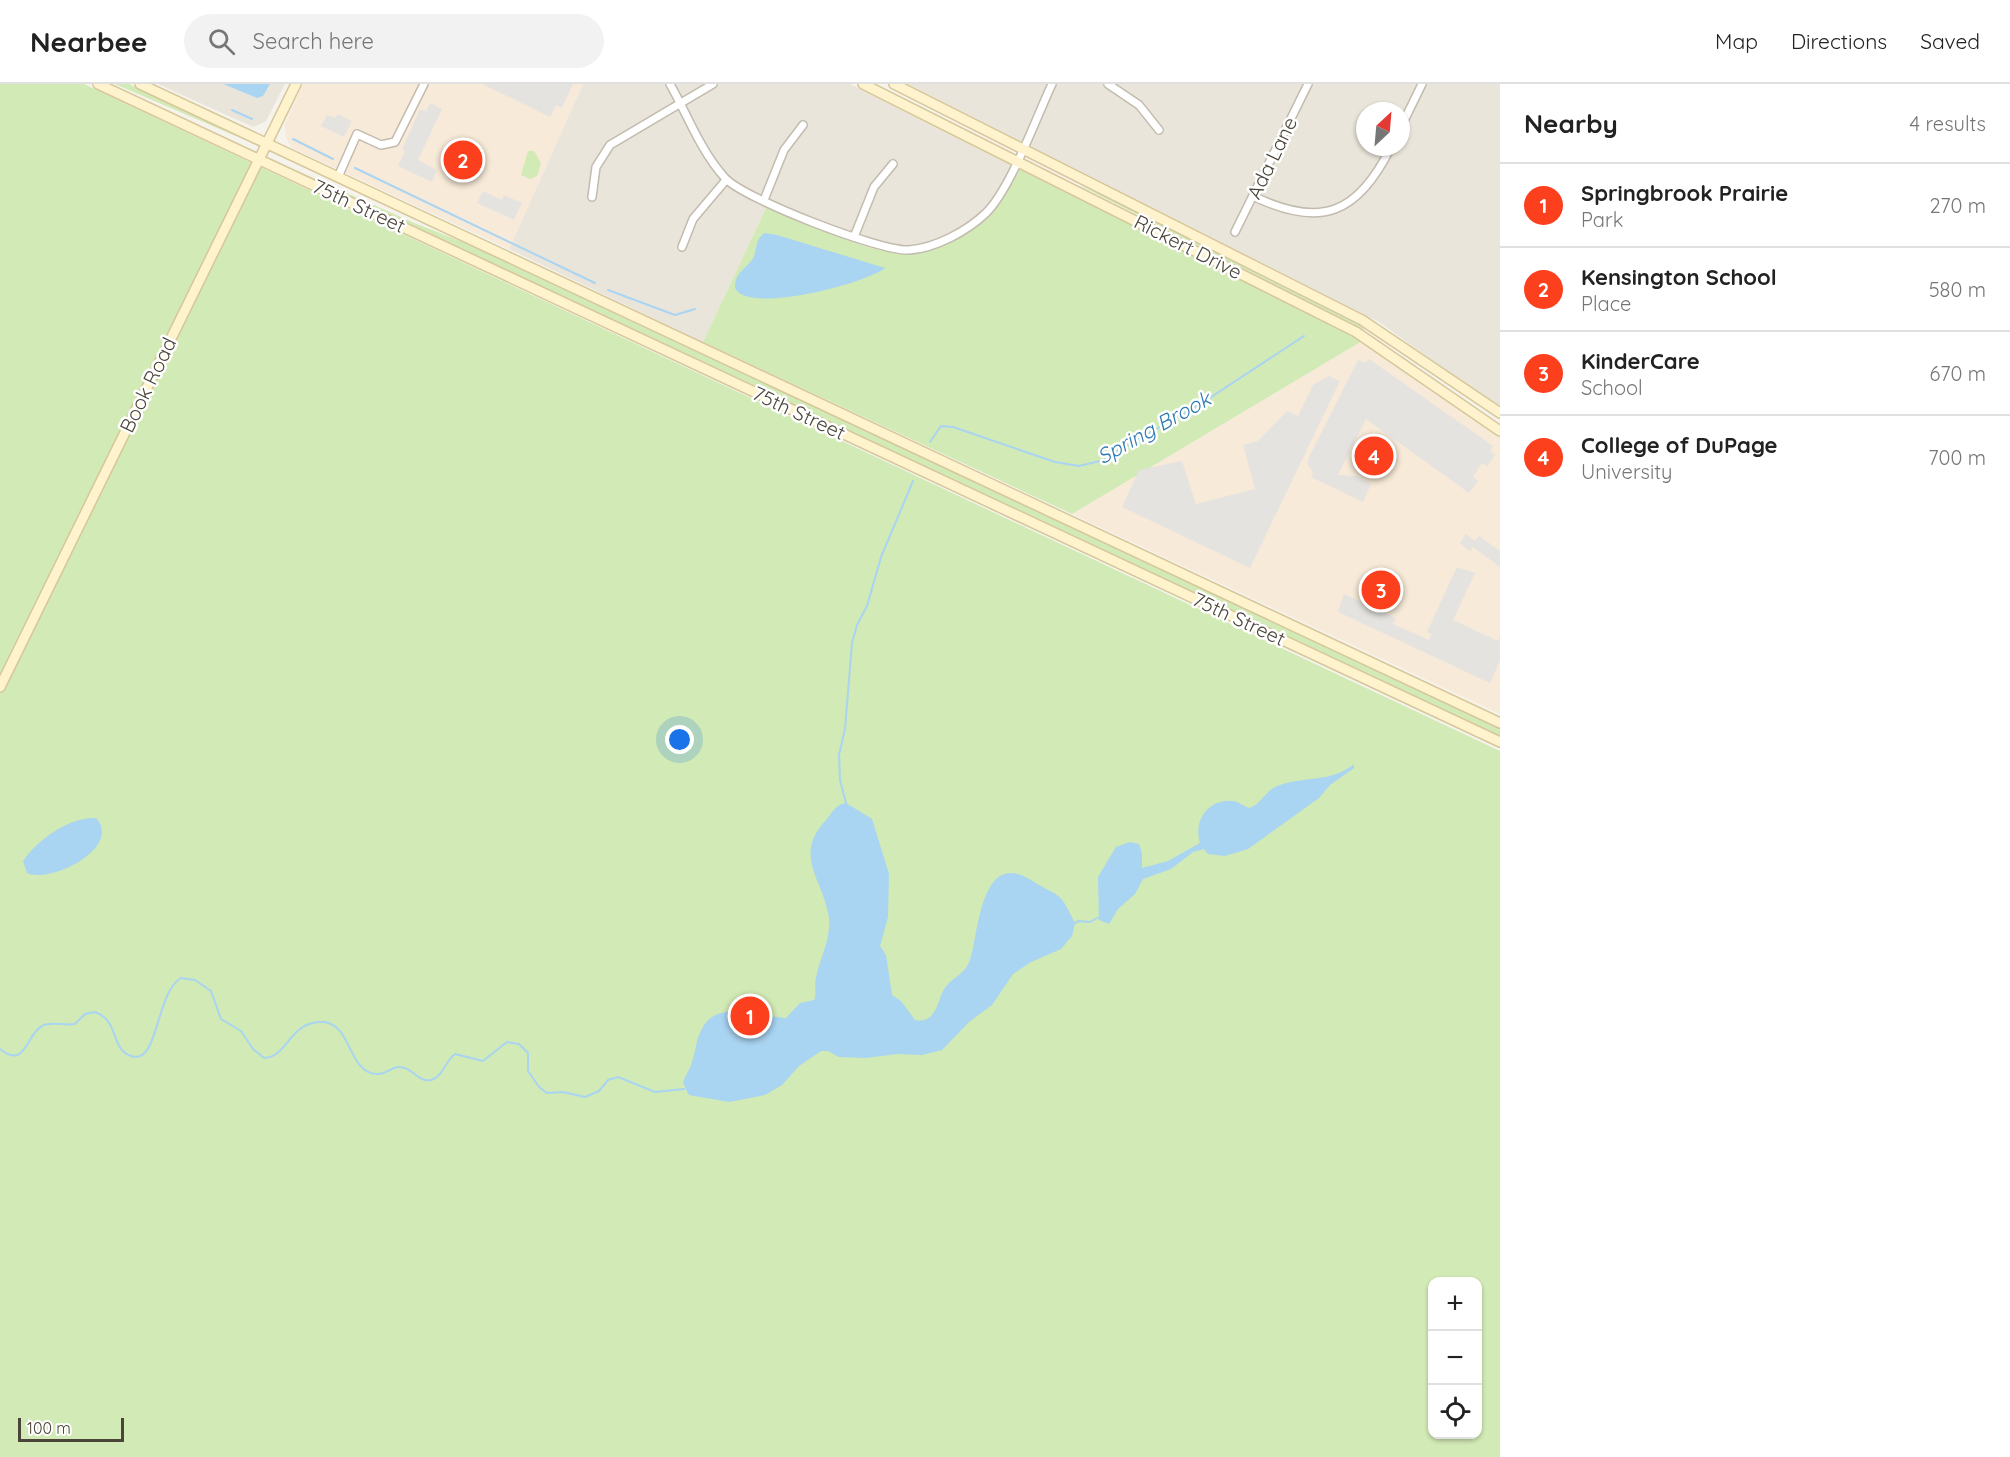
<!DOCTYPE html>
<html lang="en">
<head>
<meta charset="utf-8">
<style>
	body { margin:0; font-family:Quicksand,sans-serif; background:#f2f2f2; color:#222 }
	.controls { position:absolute; right:18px; bottom:18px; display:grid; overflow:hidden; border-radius:12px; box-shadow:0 2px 4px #0004 }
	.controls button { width:54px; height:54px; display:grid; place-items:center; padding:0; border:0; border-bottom:2px solid #e0e0e0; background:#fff; color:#222; font:30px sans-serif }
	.compass { position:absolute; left:1356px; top:18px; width:54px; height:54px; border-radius:50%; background:#fff; box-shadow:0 2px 4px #0004; rotate:26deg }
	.scale { position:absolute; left:18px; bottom:15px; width:106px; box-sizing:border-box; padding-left:6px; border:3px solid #4b4439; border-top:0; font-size:16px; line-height:21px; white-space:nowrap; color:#4b4439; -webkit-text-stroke:4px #fff; paint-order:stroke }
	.you { position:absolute; left:680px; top:656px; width:21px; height:21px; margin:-15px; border:4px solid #fff; border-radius:50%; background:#1a73e8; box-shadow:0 0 0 9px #1a73e833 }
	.badge { display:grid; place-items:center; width:39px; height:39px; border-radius:50%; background:#fc3f1d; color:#fff; font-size:20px; font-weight:700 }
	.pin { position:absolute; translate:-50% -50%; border:3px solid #fff; box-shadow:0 2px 6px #0006 }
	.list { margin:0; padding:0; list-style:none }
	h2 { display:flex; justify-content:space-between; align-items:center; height:78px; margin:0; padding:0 24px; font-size:26px }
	h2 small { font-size:20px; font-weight:400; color:#767676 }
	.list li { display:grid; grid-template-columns:39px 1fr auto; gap:18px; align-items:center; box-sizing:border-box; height:84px; padding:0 24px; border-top:2px solid #e0e0e0 }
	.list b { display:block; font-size:22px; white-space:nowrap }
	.list p { margin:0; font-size:20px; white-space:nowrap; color:#767676 }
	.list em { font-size:20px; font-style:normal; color:#767676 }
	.icon { flex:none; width:33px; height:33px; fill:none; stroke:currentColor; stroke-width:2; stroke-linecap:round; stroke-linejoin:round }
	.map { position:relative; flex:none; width:1500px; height:1373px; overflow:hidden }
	header { display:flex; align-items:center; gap:36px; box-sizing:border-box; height:84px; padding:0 30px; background:#fff; border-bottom:2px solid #e0e0e0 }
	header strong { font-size:28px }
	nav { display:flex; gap:33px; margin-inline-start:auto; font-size:21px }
	.search { width:420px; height:54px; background:#f2f2f2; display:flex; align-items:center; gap:15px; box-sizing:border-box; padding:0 21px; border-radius:33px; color:#767676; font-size:22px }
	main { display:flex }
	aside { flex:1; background:#fff }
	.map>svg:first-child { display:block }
	.residential { fill:#eae5da; fill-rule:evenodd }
	.commercial { fill:#f7ead8 }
	.green { fill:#d2eab5; fill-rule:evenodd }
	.parking { fill:#e5e3e0 }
	.water { fill:#a9d4f2 }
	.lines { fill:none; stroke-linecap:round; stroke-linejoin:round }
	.stream { stroke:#a9d4f2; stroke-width:2 }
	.street-casing { stroke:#c2bbae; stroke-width:10 }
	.secondary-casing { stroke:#d6c79b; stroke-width:12 }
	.street { stroke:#fff; stroke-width:7 }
	.secondary { stroke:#fff3cd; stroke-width:9 }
	.labels { text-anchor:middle; stroke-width:5; stroke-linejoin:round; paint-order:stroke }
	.street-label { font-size:20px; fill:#4b4439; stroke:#fff }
	.water-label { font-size:21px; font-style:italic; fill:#2e7ab2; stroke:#fff }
</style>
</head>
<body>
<header>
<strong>Nearbee</strong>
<div class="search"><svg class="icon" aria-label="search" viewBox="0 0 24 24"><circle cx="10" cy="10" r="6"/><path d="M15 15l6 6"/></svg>Search here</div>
<nav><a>Map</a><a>Directions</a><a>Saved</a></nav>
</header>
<main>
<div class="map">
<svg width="1500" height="1373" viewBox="0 0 1500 1373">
	<rect width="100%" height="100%" fill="#f6f3ec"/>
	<g class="residential">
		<path d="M158,0H285L266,37L253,43Z"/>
		<path d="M583,0H850L1020,85L1002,117L987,134L932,165L919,168L898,169L872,164L767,122L703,258L509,165Z"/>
		<path d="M908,0H1500V325L1379,238ZM1365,27H1401V63H1365Z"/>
	</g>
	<g class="commercial">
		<path d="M303,0H583L509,165L292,64L286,55L285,40Z"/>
		<path d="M1362,257L1500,352V630L1072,430Z"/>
	</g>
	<g class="green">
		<path d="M0,0H84L1500,667V1373H0ZM1432,1198H1478V1350H1432Z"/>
		<path d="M115,0H129L245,56Z"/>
		<path d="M528,67H534L541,79L537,92L530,95L521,91Z"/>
		<path d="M280,79L412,138L480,165L1500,643V653Z"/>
		<path d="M1020,85L1336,243L1362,257L1072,430L703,258L767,122C804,137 873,173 911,169C927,168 940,160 954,153C990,135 1002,120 1020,85Z"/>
		<path d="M1079,101L1146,130L1359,239L1364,246Z"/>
	</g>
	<g class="parking">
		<path d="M482,0H573L562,24L556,21L550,33Z"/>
		<path d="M430,19L442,25L418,76L437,86L432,98L398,82L405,67L402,65L420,25L426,27Z"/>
		<path d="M338,30L352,37L344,53L321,42L327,31L335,34Z"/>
		<path d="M483,107L502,116L504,111L522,119L514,136L477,119Z"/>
		<path d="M1369,275L1493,362L1490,367L1495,371L1487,382L1482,379L1473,393L1478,397L1469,409L1366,335L1338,391L1355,392L1371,400L1363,418L1311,393L1313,388L1308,381V375L1358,276L1366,279Z"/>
		<path d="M1329,292L1340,297L1250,484L1122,423L1139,386L1182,377L1196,420L1255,405L1243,361L1258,357L1287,327L1298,332L1313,301Z"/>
		<path d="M1466,450L1475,457L1479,452L1500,467V483L1473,463L1470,467L1460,459Z"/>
		<path d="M1457,483L1475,489L1453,536L1498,557L1500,552V576L1490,599L1338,528L1344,510L1396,534L1393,540L1429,556L1431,550L1427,548Z"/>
	</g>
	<g class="water">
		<path d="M223,0H270L263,12L257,14Z"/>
		<path d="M764,149L777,151L885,184C867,199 748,231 735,204C735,189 744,186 752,176C758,167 754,157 764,149Z"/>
		<path d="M1354,680V684L1330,701L1319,714L1248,765L1225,772L1208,770L1204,765L1193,768L1171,785L1143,795L1135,810L1118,825L1109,840L1099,836L1098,793L1116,763L1130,758L1139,760L1142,769V784L1168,777L1200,759C1193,737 1208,715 1232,717C1239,717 1244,723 1250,724C1261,720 1265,708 1275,703C1301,691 1330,700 1354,680Z"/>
		<path d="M846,719L872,735L889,790L888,833L880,862L886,871L892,911L901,917L915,936C935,940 937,920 943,907C950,894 965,891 970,876C979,850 980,764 1031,796C1062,816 1058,804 1075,839L1072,852L1061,865L1031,878L1013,890L992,921L969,938L942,966L922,971L897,970L866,974L839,973L828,967H821L799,982L782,1001L765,1011L729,1018L689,1011L683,999C685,991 690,986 692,978C696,966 696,954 703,943C718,915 762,933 786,934L800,919L814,916C817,909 814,901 816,893C820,874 831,855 829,834C824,796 792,772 826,736C833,728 836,720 846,719Z"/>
		<path d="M96,734C123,763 51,800 27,789L23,777C37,756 69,733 96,734Z"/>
	</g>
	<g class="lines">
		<g class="stream">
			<path d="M232,26L252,35"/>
			<path d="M293,55L333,75"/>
			<path d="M355,84L595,199"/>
			<path d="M608,206L675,231L695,225"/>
			<path d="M930,358L941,342L953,343L1055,378L1079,382L1100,377L1202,319L1304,252"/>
			<path d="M846,719L840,696L839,671L845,645L852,559L857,541L867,522L881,473L913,397"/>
			<path d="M1075,839L1079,837L1090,838L1099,833"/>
			<path d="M0,965C26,986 26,950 42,942C51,937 65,942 75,940L85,930L95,928C120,937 110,965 131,972C159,982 155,909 181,894L195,896L211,907L221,935L241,947L253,965L264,974C289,973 289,936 324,938C352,941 348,989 377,990C385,991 390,984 398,983C412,982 418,999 431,996C442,994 446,976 455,970L483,977L507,958L519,960L528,969V987L539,1003L547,1009L563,1008L585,1013L599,1007L608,996L618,993L655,1008L684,1005"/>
		</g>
		<defs>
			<g id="street">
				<path d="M670,0C687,30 701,68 725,94C744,115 881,168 909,166C936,164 967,147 986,129C1011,104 1036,34 1052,0"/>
				<path d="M1108,0L1139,21L1159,46"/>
				<path d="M1401,43L1422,0"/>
				<path d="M338,93L357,50L381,61L395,58L424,0"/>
				<path d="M1253,112C1321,145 1358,130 1391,63"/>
				<path d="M592,113L596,83L610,61L713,0"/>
				<path d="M764,116L784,66L803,41"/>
				<path d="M1235,148L1308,0"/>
				<path d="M854,153L874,103L893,80"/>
				<path d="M682,163L693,135L726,96"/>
			</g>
			<g id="secondary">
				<path d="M98,0L1500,658"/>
				<path d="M140,0L1500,639"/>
				<path d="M863,0L1356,248L1500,347"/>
				<path d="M894,0L1362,236L1500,329"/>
				<path d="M0,603L296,0"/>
			</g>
		</defs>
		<use href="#street" class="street-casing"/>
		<use href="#secondary" class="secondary-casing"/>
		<use href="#street" class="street"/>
		<use href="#secondary" class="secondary"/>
	</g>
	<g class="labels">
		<g class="street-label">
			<text transform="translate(1272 74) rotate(-64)" y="7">Ada Lane</text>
			<text transform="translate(359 122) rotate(25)" y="7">75th Street</text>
			<text transform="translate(1188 163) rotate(27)" y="7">Rickert Drive</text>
			<text transform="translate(148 301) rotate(-64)" y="7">Book Road</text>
			<text transform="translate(799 329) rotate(25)" y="7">75th Street</text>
			<text transform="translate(1239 535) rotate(25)" y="7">75th Street</text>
		</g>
		<g class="water-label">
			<text transform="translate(1154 344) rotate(-29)" y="7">Spring Brook</text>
		</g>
	</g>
</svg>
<div class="controls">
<button>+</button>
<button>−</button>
<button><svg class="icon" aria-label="locate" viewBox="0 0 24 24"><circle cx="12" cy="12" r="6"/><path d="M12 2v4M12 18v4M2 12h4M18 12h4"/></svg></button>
</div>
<svg class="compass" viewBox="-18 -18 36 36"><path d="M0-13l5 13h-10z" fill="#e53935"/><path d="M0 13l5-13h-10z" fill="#767676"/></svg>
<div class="scale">100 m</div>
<div class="you"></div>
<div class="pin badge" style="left:750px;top:932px">1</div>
<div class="pin badge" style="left:463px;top:76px">2</div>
<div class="pin badge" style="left:1381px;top:506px">3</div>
<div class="pin badge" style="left:1374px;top:372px">4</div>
</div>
<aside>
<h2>Nearby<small>4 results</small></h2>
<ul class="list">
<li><span class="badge">1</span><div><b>Springbrook Prairie</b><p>Park</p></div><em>270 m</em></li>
<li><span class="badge">2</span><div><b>Kensington School</b><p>Place</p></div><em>580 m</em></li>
<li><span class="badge">3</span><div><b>KinderCare</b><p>School</p></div><em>670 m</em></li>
<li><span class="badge">4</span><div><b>College of DuPage</b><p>University</p></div><em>700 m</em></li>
</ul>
</aside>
</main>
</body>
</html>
